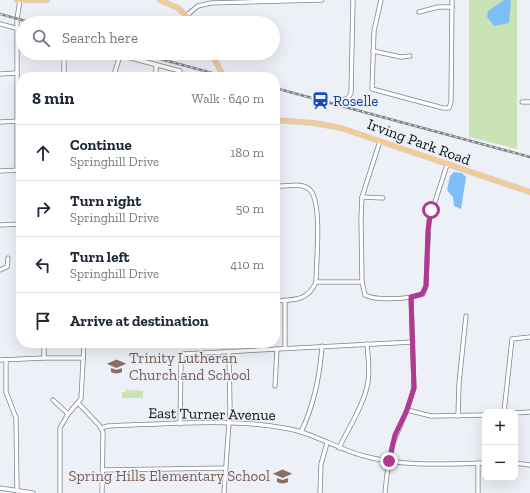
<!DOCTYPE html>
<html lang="en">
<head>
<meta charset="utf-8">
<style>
	body { margin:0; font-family:"Zilla Slab",serif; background:#f6f6f7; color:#1f2937 }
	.controls { position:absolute; right:12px; bottom:12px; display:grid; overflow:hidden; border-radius:8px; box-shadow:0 4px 16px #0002 }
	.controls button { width:36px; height:36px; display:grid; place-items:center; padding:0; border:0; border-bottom:1px solid #e0e1e3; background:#fff; color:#1f2937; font:20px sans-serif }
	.stop { position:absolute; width:12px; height:12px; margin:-9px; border:3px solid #b13a90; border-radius:50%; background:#fff }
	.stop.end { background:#b13a90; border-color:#fff; box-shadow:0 1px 4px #0008 }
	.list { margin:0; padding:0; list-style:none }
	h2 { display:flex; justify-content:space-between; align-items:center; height:52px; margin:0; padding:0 16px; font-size:17px }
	h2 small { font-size:13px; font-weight:400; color:#747a83 }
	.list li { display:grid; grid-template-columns:26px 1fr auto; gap:12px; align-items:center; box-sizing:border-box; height:56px; padding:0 16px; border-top:1px solid #e0e1e3 }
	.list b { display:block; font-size:15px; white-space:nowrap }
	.list p { margin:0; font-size:13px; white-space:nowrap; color:#747a83 }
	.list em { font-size:13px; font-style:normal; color:#747a83 }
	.icon { flex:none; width:22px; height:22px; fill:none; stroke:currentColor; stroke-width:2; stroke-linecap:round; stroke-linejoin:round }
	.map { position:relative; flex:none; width:530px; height:493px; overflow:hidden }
	.search { position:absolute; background:#fff; box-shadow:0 4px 16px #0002; left:16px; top:16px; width:264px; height:44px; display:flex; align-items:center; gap:10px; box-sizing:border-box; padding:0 14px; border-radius:22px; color:#747a83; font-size:15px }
	.panel { position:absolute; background:#fff; box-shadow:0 4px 16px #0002; left:16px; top:72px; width:264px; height:276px; border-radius:16px }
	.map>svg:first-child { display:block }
	.green { fill:#c9e3b4 }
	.water { fill:#7cbef5 }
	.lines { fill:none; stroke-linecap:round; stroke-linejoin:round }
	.minor-casing { stroke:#808389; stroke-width:5 }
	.major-casing { stroke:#cfcfd0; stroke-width:6 }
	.minor { stroke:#fff; stroke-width:3.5 }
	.major { stroke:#f3cb95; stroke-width:4.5 }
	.rail-casing { stroke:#7d7f83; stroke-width:2.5 }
	.rail { stroke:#edf0f7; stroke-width:1; stroke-dasharray:3; stroke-linecap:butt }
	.route { stroke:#b13a90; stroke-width:5 }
	.labels { text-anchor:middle; stroke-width:3; stroke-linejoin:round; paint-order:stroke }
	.transit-label { font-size:15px; fill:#164399; stroke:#edf0f7; text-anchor:start }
	.street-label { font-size:15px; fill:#0f1113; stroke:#edf0f7 }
	.education-label { font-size:15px; fill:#785e54; stroke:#edf0f7; text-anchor:start }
</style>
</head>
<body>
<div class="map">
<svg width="530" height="493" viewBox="0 0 530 493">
	<rect width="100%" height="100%" fill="#edf0f7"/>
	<g class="green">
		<path d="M469,0H517V149L469,137Z"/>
		<path d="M126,388L128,390L143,391V398H122V392H126Z"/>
	</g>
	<g class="water">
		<path d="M504,0H510L511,2L509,23L494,26L487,17L488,11Z"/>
		<path d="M454,172L462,173L466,177L461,209L454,206L453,197L447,190L450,176Z"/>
	</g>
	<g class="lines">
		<defs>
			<g id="minor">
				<path d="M381,0L374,31L372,89L443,108H449L451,102L452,0"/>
				<path d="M419,12L438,7H452"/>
				<path d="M187,15L198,6L211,3L322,0"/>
				<path d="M0,24L23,30"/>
				<path d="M373,51L401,57L410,56"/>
				<path d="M64,53V77"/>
				<path d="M112,53L180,71"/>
				<path d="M0,74L17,73"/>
				<path d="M112,77L115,72L120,55"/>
				<path d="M156,77V65"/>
				<path d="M342,100L348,98L351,93L353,0"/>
				<path d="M522,102H530"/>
				<path d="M0,122L21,121"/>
				<path d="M380,141L362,197L361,218L362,282L365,295C376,301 411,299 423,294L426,286L429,220L447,165"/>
				<path d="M17,170V19L20,0"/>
				<path d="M0,171L21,170"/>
				<path d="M275,186C285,187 300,182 309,189C323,200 316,263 316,282C308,301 294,300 275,301"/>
				<path d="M362,197L383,198"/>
				<path d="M0,225L21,224"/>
				<path d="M0,270L7,267L8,258"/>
				<path d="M316,282H362"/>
				<path d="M44,343V358"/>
				<path d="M285,348V300"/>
				<path d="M0,360L44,358H83"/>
				<path d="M6,360V392L16,418L17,491"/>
				<path d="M275,386L277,349"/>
				<path d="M53,400L68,414"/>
				<path d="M79,404L99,425L103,432L102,493"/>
				<path d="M407,410L431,416L485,415"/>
				<path d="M504,412L512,339L530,337"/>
				<path d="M515,413L530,412"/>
				<path d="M458,416L459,383L466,316"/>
				<path d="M180,424L181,361L183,354L413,342"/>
				<path d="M101,428L108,426C164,424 229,418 284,428C312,432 337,449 364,456C404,467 445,464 485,463"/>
				<path d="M301,432C314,405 320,375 322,346"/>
				<path d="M339,448C349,427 364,405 368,382C370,369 368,356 367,344"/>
				<path d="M515,463L530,465"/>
				<path d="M103,470L226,468"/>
				<path d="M0,488L33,493"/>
				<path d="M60,493V428L68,414L81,399L84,343"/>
				<path d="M224,493L230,409L229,351"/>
				<path d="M320,493L321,464L327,443"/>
				<path d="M385,493L387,474L393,443L407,410L414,388L411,297"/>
				<path d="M478,493V463"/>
			</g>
			<g id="major">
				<path d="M17,0H47"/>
				<path d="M160,0L178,8L194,23"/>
				<path d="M211,53L224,77"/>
				<path d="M275,120L314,123L341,128L530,192"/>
			</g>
		</defs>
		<use href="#minor" class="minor-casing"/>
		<use href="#major" class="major-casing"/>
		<use href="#minor" class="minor"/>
		<use href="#major" class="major"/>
		<defs>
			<g id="rail">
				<path d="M0,14L33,23"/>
				<path d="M138,53L227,77"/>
				<path d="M275,88L530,157"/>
			</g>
		</defs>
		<use href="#rail" class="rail-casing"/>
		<use href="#rail" class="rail"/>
	</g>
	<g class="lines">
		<path class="route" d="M389,461L395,435L407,410L414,388L411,297L422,294L426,286L428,230L431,210"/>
	</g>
	<defs>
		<symbol id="station-bare" viewBox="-9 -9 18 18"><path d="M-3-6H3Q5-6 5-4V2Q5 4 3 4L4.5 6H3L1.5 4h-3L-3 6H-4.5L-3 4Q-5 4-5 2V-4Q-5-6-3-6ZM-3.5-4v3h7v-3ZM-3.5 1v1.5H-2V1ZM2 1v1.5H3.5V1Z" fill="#1a4fb4" stroke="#edf0f7" stroke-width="2.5" paint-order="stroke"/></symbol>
		<symbol id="school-bare" viewBox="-9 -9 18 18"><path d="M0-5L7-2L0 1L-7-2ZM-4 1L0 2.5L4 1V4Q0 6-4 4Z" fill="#8d6e63" stroke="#edf0f7" stroke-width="2.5" paint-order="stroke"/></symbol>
	</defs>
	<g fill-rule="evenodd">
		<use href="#station-bare" x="308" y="88" width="25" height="25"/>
		<use href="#school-bare" x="104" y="354" width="25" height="25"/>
		<use href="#school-bare" x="270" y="464" width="25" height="25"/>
	</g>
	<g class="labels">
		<g class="transit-label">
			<text x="333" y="106">Roselle</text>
		</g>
		<g class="street-label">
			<text transform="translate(419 142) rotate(20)" y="5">Irving Park Road</text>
			<text transform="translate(212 414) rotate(1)" y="5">East Turner Avenue</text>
		</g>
		<g class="education-label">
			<text x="129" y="363">Trinity Lutheran<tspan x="129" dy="17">Church and School</tspan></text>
			<text x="270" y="481" text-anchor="end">Spring Hills Elementary School</text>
		</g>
	</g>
</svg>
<div class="controls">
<button>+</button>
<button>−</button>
</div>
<div class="stop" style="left:431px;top:210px"></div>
<div class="stop end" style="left:389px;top:461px"></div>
<div class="search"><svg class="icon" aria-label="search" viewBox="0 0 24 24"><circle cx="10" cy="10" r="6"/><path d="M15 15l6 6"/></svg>Search here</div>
<section class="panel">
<h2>8 min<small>Walk · 640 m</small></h2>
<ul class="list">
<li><svg class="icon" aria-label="ahead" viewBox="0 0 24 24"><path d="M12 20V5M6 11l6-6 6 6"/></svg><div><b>Continue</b><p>Springhill Drive</p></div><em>180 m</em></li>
<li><svg class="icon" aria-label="right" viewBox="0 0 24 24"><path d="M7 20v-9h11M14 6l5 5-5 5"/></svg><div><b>Turn right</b><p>Springhill Drive</p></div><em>50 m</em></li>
<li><svg class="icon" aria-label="left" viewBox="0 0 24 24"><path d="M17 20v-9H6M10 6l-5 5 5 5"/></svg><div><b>Turn left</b><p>Springhill Drive</p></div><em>410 m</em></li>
<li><svg class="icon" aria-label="arrive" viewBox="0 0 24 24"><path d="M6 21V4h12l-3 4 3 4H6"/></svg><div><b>Arrive at destination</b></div></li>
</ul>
</section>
</div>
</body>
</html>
